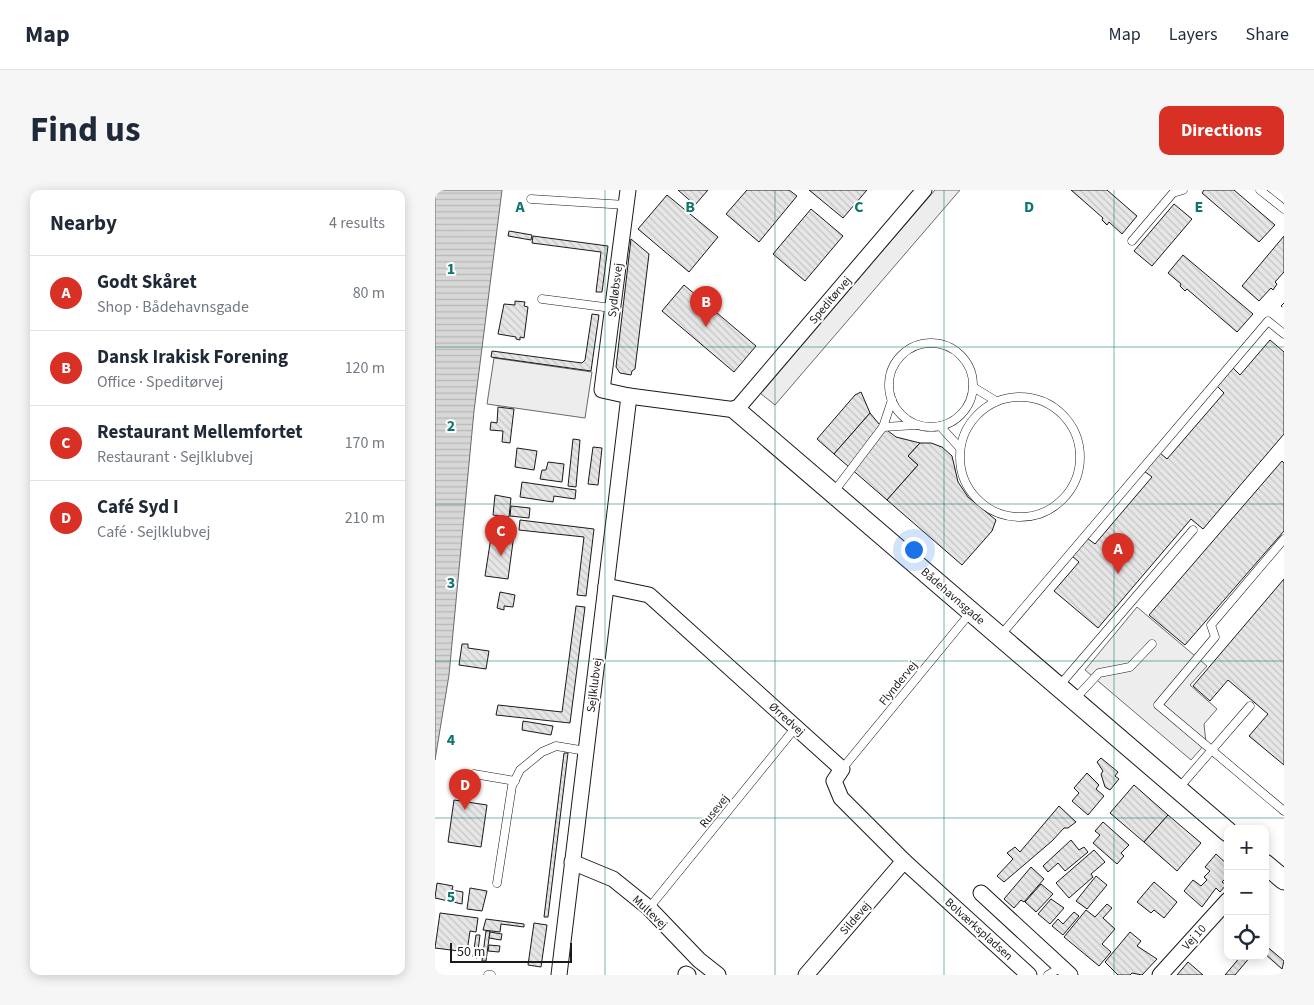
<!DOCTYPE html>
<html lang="en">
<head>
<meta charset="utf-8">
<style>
	body { margin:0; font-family:"Source Sans 3",sans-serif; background:#f6f6f7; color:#1f2937 }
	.controls { position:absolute; right:15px; bottom:15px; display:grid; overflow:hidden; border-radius:10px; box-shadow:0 2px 12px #0003 }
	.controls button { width:45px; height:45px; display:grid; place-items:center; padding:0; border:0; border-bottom:1px solid #e0e1e3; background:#fff; color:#1f2937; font:25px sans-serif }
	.scale { position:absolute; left:15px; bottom:12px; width:122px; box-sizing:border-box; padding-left:5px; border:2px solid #1a1a1a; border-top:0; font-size:14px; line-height:18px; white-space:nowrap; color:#1a1a1a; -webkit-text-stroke:4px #fff; paint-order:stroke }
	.you { position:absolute; left:478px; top:359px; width:18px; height:18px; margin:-12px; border:4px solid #fff; border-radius:50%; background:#1a73e8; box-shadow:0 0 0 8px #1a73e833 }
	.badge { display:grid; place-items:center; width:32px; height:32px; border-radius:50%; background:#d93025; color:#fff; font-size:16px; font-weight:700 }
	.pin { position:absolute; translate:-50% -41px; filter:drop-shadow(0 1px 2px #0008) }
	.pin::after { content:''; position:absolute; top:26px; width:18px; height:15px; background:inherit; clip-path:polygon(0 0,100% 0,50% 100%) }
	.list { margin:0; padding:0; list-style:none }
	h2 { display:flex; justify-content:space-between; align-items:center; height:65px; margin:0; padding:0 20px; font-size:21px }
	h2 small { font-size:16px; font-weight:400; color:#747a83 }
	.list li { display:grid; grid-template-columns:32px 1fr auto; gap:15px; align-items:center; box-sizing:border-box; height:75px; padding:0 20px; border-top:1px solid #e0e1e3 }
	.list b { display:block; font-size:19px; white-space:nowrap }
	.list p { margin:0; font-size:16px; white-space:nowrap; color:#747a83 }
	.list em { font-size:16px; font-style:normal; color:#747a83 }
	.icon { flex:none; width:28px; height:28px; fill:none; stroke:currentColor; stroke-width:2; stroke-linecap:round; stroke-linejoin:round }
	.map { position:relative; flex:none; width:849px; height:785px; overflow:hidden; border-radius:10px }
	header { display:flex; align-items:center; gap:30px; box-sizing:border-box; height:70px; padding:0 25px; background:#fff; border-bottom:1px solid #e0e1e3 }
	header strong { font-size:24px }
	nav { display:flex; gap:28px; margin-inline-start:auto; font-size:18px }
	.intro { display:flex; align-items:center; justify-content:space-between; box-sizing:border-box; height:120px; padding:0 30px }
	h1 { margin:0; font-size:35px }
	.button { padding:12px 22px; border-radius:10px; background:#d93025; color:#fff; font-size:18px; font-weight:700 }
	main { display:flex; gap:30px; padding:0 30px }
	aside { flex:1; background:#fff; border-radius:10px; box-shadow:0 2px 12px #0003 }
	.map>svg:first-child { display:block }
	.built { fill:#ededed; stroke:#6a6a6a }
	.water { fill:url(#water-rules); stroke:#6a6a6a }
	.building { fill:url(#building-back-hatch); stroke:#1a1a1a }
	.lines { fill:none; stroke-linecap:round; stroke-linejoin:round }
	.service-casing { stroke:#1a1a1a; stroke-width:9 }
	.minor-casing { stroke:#1a1a1a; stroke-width:17 }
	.tertiary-casing { stroke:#1a1a1a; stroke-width:21 }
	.service { stroke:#fff; stroke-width:8 }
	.minor { stroke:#fff; stroke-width:15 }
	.tertiary { stroke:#fff; stroke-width:19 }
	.fence { stroke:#1a1a1a; stroke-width:1; stroke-dasharray:6 2.5; stroke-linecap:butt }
	.grid { fill:none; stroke:#0f766e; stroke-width:1; stroke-opacity:0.55 }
	.labels { text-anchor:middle; stroke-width:4; stroke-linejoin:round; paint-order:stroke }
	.street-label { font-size:12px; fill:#1a1a1a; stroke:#fff }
	.grid-label { font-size:16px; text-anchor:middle; font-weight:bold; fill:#0f766e; stroke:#fff; stroke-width:4; stroke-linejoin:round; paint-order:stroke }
</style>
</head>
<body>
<header>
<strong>Map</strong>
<nav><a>Map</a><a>Layers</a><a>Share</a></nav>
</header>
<div class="intro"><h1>Find us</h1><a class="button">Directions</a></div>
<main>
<aside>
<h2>Nearby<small>4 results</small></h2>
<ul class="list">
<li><span class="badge">A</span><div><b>Godt Skåret</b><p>Shop · Bådehavnsgade</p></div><em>80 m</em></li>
<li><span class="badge">B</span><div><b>Dansk Irakisk Forening</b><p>Office · Speditørvej</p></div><em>120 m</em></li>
<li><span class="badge">C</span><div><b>Restaurant Mellemfortet</b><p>Restaurant · Sejlklubvej</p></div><em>170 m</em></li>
<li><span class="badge">D</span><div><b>Café Syd I</b><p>Café · Sejlklubvej</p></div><em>210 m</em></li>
</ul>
</aside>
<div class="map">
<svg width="849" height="785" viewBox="0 0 849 785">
	<defs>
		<pattern id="water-rules" width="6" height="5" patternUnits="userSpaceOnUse" patternTransform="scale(1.25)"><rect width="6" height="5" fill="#d7d7d7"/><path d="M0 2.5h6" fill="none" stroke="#b8b8b8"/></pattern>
		<pattern id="building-back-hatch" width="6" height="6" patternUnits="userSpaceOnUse" patternTransform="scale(1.25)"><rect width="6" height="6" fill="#e6e6e6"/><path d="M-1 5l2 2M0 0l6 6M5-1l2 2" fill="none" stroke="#c5c5c5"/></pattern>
	</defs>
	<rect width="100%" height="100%" fill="#fff"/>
	<g class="built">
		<path d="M500,0H525L340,215L325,203Z"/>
		<path d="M59,168L157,182L150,228L52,214Z"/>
		<path d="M702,417L772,476L755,495L782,519L769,534L771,553L756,570L650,480Z"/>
	</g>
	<path class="water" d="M0,0H67L39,221L14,485L0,570Z"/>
	<g class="building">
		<path d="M243,0H273L260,15Z"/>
		<path d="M312,0H354L362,6L324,52L291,24Z"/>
		<path d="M374,0H432L408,28Z"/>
		<path d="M636,0H672L702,26L687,44L674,32L672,35L667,30L668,28Z"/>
		<path d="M769,0H799L840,35L824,52L767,3Z"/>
		<path d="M232,5L283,47L254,82L203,39Z"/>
		<path d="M739,14L757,29L717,76L699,61Z"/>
		<path d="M376,19L408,46L370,91L338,64Z"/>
		<path d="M74,41L97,45L96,50L73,46Z"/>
		<path d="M98,46L173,56L167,102H161L166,62L97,53Z"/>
		<path d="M849,46V82L840,92L842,94L838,100L836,98L824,111L807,96Z"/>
		<path d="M196,49L214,64L200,179L197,181L196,185L185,183L181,177Z"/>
		<path d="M748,65L818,124L802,142L752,99L750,101L745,96L746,94L733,83Z"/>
		<path d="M249,95L321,156L299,182L227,121Z"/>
		<path d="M80,111L90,112L89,116L93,117L89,148L85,147V150L81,149V147L63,144L69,114L80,115Z"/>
		<path d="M157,124L164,125L156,181L56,167L57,161L147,173L150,170Z"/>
		<path d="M835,150L849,162V244L768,339L756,329L663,438L619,401L644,372L637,366L652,348L660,354L717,287L709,281L725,263L732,269L789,203L782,196L798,178L805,185Z"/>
		<path d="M426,202L435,223L399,264L382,249L420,205Z"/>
		<path d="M63,217L79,219L75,253L67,252L68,241L55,240L56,232L62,233Z"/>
		<path d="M435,223L444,234L461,247L485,253L473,266L483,275L452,310L399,264Z"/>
		<path d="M138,249L145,250L141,297L133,296Z"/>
		<path d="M485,253H496L507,257L517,266L523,292L533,307L561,330L557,341L527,375L452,310L483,275L473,266Z"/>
		<path d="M158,257L167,258L163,295L153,294Z"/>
		<path d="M82,258L102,261L99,280L80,277Z"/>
		<path d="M847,271L849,273V341L750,455L714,425Z"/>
		<path d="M113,272L129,274L127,292L105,289L107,280H111Z"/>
		<path d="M87,292L141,300L140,309L119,306L118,312L85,307Z"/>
		<path d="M60,305L76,308L74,327L58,325Z"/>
		<path d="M76,316L95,318L94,328L75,326Z"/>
		<path d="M85,330L159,339L151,406L142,405L149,347L84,340Z"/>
		<path d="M58,334L80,337L73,389L50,386Z"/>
		<path d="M849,389V575L814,546L833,524L793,490L775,511L758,496Z"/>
		<path d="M65,402L80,405L78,417L69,416V420L62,418Z"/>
		<path d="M141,416L150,417L135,533L61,525L63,515L127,522Z"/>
		<path d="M27,454H33V458L54,461L51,479L24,475Z"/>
		<path d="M88,531L118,536L116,545L87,540Z"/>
		<path d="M129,563H133L113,727H109Z"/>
		<path d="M666,568L683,582L680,586L684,589L675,600L670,597L666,584L668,581L662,572Z"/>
		<path d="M652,583L664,595L661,599L669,606L653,625L637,611L644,603L639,598Z"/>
		<path d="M699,595L733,625L709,652L675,623Z"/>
		<path d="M19,610L52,615L46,657L13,652Z"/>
		<path d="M624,616L641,632L633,638H629L617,651L569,692L562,686L578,669L572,663L580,657L585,662Z"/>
		<path d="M733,625L766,653L742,681L709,652Z"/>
		<path d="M668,632L694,655L686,663L689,666L682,674L658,653L665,645L660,641Z"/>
		<path d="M636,650L644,660L649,657L653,662L630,681L623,673L613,682L608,676Z"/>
		<path d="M659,660L670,672L656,684L658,687L634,708L621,693Z"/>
		<path d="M781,664L793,675V686L787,692L791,695L785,702L781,698L767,717L749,701L758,690L766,696L772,690L769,687L775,681L770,677Z"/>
		<path d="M596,677L609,689L589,712L586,710L579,718L569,709Z"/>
		<path d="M661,686L672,695L652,719L641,711Z"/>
		<path d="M719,692L742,712L729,728L719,720L716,723L702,712Z"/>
		<path d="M2,693L18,696L17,700L28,702L27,714L0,708Z"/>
		<path d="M606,694L618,704L601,722L590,712Z"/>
		<path d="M35,698L52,701L47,721L32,719Z"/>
		<path d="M616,709L629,718L615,734L603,724Z"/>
		<path d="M672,714L677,718L668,728L680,739L667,754L676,762L664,776L629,747L651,720L660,727Z"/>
		<path d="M639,722L644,726L628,745L617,736L623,729L628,734Z"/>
		<path d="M5,723L43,728L41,742L35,741L32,762L0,758Z"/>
		<path d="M51,729L89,734V737L66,734L65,742L48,740Z"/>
		<path d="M99,733L112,735L106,777L93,775Z"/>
		<path d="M51,741H55L51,771H47Z"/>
		<path d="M55,742L67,744L66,750L54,748Z"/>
		<path d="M695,742L706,751L702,756L722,769L707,785L697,783L695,785H683L670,772Z"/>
		<path d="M41,745H45L42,768L38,767Z"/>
		<path d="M54,755L65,756L64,762L53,761Z"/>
		<path d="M830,755L849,771L847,779L830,764Z"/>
		<path d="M806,766H816L800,785H790Z"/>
		<path d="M753,772L768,785H742Z"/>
	</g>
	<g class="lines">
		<defs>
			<g id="service">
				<path d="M825,0L849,19"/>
				<path d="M96,9L191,15"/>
				<path d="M697,51L738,3L748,0"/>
				<path d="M107,109L177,118"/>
				<circle cx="496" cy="195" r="42"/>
				<path d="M538,197L561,211"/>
				<circle cx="585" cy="267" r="60"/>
				<path d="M505,236L525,258"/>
				<path d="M448,237L481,235"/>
				<path d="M398,303L448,237L457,210"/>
				<path d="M849,349L776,435L780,447L723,515L849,621"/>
				<path d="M565,446L833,131L849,144"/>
				<path d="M624,496L758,340"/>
				<path d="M639,510L664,483L695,477L717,454"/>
				<path d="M407,579L536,422"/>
				<path d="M39,584L80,591"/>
				<path d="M743,599L815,516"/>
				<path d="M62,693L77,596L85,580L107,562L121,556L151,561"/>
				<path d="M214,718L361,537"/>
				<path d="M53,785H56"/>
				<path d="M613,785L625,778"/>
			</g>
			<g id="minor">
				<path d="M193,0L167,200L194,206L301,220L489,0"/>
				<path d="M171,396L214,405L407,579L399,591L406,608L469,671L594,785"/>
				<path d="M137,672L178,689L214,718L264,770L283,785"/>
				<path d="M546,703L635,785"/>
				<path d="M251,784L253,785"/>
				<path d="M124,785L194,206"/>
				<path d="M371,785L469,671"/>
				<path d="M725,785L793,710"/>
			</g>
			<g id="tertiary">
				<path d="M301,220L793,642"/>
				<path d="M830,674L849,690"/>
			</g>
		</defs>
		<use href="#service" class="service-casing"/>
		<use href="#minor" class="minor-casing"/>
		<use href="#tertiary" class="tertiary-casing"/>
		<use href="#service" class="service"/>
		<use href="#minor" class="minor"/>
		<use href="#tertiary" class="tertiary"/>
		<path class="fence" d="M849,113L846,116L849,118"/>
	</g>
	<path class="grid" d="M170,0V785M340,0V785M509,0V785M679,0V785M0,157H849M0,314H849M0,471H849M0,628H849"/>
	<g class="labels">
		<g class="street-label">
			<text transform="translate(180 100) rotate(-83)" y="4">Sydløbsvej</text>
			<text transform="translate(395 110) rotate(-50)" y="4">Speditørvej</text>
			<text transform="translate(518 406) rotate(41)" y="4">Bådehavnsgade</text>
			<text transform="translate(463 493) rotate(-51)" y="4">Flyndervej</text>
			<text transform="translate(159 495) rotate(-83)" y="4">Sejlklubvej</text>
			<text transform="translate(352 529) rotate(42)" y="4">Ørredvej</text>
			<text transform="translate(279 621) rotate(-51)" y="4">Rusevej</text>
			<text transform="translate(215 722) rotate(43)" y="4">Multevej</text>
			<text transform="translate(420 728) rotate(-49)" y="4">Sildevej</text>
			<text transform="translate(544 739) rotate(42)" y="4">Bolværkspladsen</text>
			<text transform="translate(759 747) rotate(-48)" y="4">Vej 10</text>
		</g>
	</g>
	<g class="grid-label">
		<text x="85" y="22">A</text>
		<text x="255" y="22">B</text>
		<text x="424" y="22">C</text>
		<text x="594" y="22">D</text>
		<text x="764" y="22">E</text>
		<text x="16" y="84">1</text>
		<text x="16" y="241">2</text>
		<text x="16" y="398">3</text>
		<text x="16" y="555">4</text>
		<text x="16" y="712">5</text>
	</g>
</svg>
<div class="controls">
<button>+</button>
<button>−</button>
<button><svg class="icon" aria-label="locate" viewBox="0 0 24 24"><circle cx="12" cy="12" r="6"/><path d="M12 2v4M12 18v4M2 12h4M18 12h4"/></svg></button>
</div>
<div class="scale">50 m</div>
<div class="you"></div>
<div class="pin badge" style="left:683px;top:384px">A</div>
<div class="pin badge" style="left:271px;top:137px">B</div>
<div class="pin badge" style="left:66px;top:366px">C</div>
<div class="pin badge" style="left:30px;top:620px">D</div>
</div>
</main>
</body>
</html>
